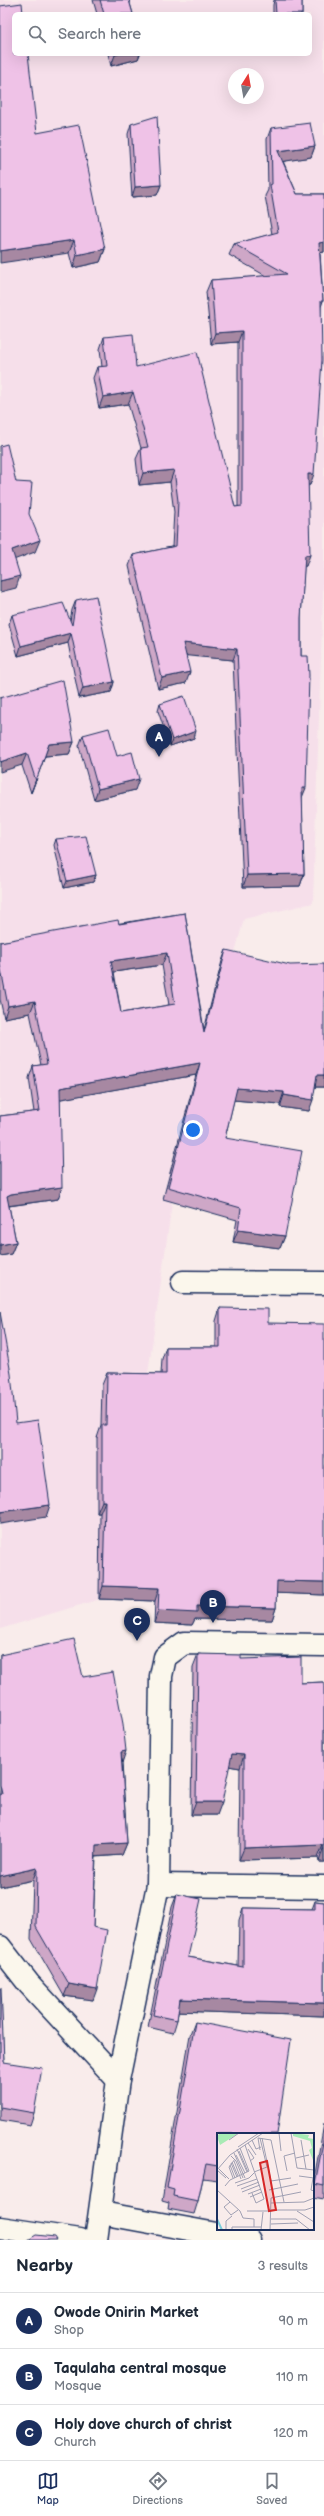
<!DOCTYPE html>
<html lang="en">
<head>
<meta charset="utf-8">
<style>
	body { margin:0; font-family:"Balsamiq Sans",sans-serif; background:#f2f2f3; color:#1f2937 }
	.compass { position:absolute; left:228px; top:68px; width:36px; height:36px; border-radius:50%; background:#fff; box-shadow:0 4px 16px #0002; rotate:11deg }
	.you { position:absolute; left:193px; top:1130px; width:14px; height:14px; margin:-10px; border:3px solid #fff; border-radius:50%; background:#1a73e8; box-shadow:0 0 0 6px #1a73e833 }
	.badge { display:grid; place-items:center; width:26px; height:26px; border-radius:50%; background:#1b2f5e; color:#fff; font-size:13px; font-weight:700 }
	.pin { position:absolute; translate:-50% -33px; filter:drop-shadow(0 1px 2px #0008) }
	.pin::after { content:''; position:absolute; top:21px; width:14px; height:12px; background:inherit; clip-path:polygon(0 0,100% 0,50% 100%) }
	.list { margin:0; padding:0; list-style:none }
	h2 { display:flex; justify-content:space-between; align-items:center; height:52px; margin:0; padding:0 16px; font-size:17px }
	h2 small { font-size:13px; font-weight:400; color:#747a83 }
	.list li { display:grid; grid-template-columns:26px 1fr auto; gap:12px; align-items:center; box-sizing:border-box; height:56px; padding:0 16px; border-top:1px solid #e0e1e3 }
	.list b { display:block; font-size:15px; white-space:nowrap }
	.list p { margin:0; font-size:13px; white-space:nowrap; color:#747a83 }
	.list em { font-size:13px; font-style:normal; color:#747a83 }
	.icon { flex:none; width:22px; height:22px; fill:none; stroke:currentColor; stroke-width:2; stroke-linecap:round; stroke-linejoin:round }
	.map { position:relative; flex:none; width:324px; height:2240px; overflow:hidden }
	.search { position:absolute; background:#fff; box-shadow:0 4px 16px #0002; left:12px; right:12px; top:12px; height:44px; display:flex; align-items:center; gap:10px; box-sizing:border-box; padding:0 14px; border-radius:6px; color:#747a83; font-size:15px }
	.sheet { height:220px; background:#fff }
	nav { display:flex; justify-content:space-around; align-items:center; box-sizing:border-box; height:56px; border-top:1px solid #e0e1e3; background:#fff; font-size:11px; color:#747a83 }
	nav a { display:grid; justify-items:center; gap:2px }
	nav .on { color:#1b2f5e }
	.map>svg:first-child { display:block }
	.built { fill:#f6dfea; fill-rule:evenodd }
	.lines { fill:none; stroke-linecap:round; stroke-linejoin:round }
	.minor-casing { stroke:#1b2f5e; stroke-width:25 }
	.minor { stroke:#fbf7ec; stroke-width:22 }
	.wall { fill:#cea7c7; stroke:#1b2f5e; fill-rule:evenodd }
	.shaded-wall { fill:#a788a2; stroke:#1b2f5e }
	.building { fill:#efc2e7; stroke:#1b2f5e; fill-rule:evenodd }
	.inset-river { fill:none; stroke:#7dcdda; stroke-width:2 }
	.inset-road { fill:none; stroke:#a0a0b3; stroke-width:1 }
	.view { fill:#d62828; fill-opacity:0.15; stroke:#d62828; stroke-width:2 }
	.inset-edge { fill:none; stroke:#1b2f5e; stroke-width:2 }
</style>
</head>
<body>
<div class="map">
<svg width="324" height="2240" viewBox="0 0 324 2240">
	<rect width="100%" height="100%" fill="#f9eceb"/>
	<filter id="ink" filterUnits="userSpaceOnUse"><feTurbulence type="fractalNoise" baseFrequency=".025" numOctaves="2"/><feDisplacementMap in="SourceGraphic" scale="8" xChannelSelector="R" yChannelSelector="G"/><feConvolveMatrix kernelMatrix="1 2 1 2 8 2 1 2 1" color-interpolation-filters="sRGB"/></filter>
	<g filter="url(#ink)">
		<path class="built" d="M0,0H324V562L313,903L244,919L178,1160L117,1594L0,1629ZM14,14H310V54H14ZM234,74H258V98H234Z"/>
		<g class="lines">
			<defs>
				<g id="minor">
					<path d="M183,1282L324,1283"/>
					<path d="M158,1885L324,1887"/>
					<path d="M0,1947L29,1984L118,2080"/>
					<path d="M101,2213L249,2240"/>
					<path d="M0,2228L80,2240"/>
					<path d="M96,2240L118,2080L158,1885L161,1676L165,1657L184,1643L324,1645"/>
				</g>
			</defs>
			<use href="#minor" class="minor-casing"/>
			<use href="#minor" class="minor"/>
		</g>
		<g class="wall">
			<path d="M93,0H129L133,14H97Z"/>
			<path d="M274,0H302V14H273V5Z"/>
			<path d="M108,54H140L138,59L111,66Z"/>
			<path d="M131,124L161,185L157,195L132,197L128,134Z"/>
			<path d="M271,128L315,146L311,157L283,161L297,194H324V252L320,253L323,301L321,307L310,485H308L306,566H304L301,618V656L302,797L304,874L300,886L243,887L233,660L186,655V683L158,689L129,566L133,555L172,547L174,512L170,482L139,485L136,459L141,448L128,404L99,408L93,378L97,367H102L100,349L104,337L136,367L235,507H238V342L211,344L206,292L211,280L266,276L229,255L234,244L272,234L265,196L268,190L267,139Z"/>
			<path d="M37,133L105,249L100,262L73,268Z"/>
			<path d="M76,600L114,682L111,692L79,698L68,643L18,656L9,624L12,615L70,621L72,610Z"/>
			<path d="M0,698L74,742L69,754L45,756L31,793Z"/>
			<path d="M160,704L194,738L170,746L158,711Z"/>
			<path d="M83,735L117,756L135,790L94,800L79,746Z"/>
			<path d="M56,839L96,875L93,882L64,888L54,845Z"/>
			<path d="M185,913L204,1030L222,961L226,950L324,1087H315L309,1111L280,1107V1104L234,1100L225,1138L285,1236L280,1248L233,1242L237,1220L163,1199L196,1075L60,1099L58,1199L9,1206L16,1242L11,1254L0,1256V1116L34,1112L29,1078L33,1066L41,1065L30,1013L4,1018L0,999V942ZM162,965L169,1005L121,1013L114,972Z"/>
			<path d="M220,1308L268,1323L324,1595L276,1593V1608L272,1620L195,1619L192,1625L154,1623L155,1601L99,1599L100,1513H97V1438L101,1426L102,1385L107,1373L161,1374L162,1359L166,1347H216V1321Z"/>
			<path d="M198,1654L241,1659L301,1683L324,1682V1862H319L318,1858L239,1860L240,1768L229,1766L217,1815H191L193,1667Z"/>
			<path d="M0,1655L83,1677L122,1763L127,1843L122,1855L96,1857L93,1927V2000L64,1996L31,1939L33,1880L0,1887Z"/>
			<path d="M177,1894L188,1957L238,1966L239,1920L243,1908L312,1909L315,1901L324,1902V2016L178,2011L177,2020L173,2033L148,2027L172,1907Z"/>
			<path d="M0,1987L4,2062L34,2113L30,2125L0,2120Z"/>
			<path d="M195,2022L218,2134V2180L203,2178L198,2201L194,2214L168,2209L169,2203L162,2201L190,2035Z"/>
			<path d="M324,2124V2199L313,2197V2184Z"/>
		</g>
		<g class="shaded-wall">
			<path d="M120,54H140L138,59L111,66L115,55Z"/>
			<path d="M315,146L311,157L274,163L278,151Z"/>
			<path d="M161,185L157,195L132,197L135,187Z"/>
			<path d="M74,240L69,253L0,263V251Z"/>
			<path d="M324,242V252L315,254L319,243Z"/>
			<path d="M105,249L100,262L73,268L77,255Z"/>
			<path d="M242,331L238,342L211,344L215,333Z"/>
			<path d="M133,392L128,404L99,408L103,397Z"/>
			<path d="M174,470L170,482L139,485L143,473Z"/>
			<path d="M308,474H314L310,485H304Z"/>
			<path d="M40,540L35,552L8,562L12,550Z"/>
			<path d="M305,555H310L306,566L301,567Z"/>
			<path d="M20,576L16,588L0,592V581Z"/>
			<path d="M71,633L68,643L18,656L21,646Z"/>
			<path d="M183,643L237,649L233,660L179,655Z"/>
			<path d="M190,672L186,683L158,689L162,678Z"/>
			<path d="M114,682L111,692L79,698L83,688Z"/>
			<path d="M196,731L194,738L170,746L172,740Z"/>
			<path d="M74,742L69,754L45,756L31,793L49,744Z"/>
			<path d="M27,753L22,765L0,772V762Z"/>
			<path d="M139,779L135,790L94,800L98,789Z"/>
			<path d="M302,788H306L301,800Z"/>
			<path d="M304,874L300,886L243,887L247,875Z"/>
			<path d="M96,875L93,882L64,888L67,881Z"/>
			<path d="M167,953L162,965L107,973L111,961Z"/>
			<path d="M35,1001L30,1013L4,1018L8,1006Z"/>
			<path d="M200,1063L196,1075L56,1100L60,1088Z"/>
			<path d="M317,1075H324V1087H312Z"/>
			<path d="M237,1088L284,1092L280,1104L233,1100Z"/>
			<path d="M284,1095L313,1100L309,1111L280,1107Z"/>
			<path d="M62,1187L58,1199L7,1206V1196L11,1194Z"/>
			<path d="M238,1230L285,1236L280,1248L233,1242Z"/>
			<path d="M16,1242L11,1254L0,1256V1245Z"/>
			<path d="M102,1501H105L100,1513H97Z"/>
			<path d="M50,1505L46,1517L0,1524V1512Z"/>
			<path d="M277,1581L324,1582V1595L272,1593Z"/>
			<path d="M103,1586L159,1588L155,1601L99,1599Z"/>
			<path d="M197,1606L276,1608L272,1620L195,1619L192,1625L154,1623L158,1611Z"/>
			<path d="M126,1751L122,1763L121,1752Z"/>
			<path d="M232,1754L244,1755L240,1768L228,1766Z"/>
			<path d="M196,1802H222L217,1815H191Z"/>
			<path d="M127,1843L122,1855L92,1857L96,1845Z"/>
			<path d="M323,1845L318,1858L239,1860L244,1848Z"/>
			<path d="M323,1849H324V1862H319Z"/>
			<path d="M37,1868L33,1880L0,1887V1876Z"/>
			<path d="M69,1984L97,1989L93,2000L64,1996Z"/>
			<path d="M180,1999L324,2003V2016L175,2011Z"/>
		</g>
		<g class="building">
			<path d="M100,0H129L133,14H104Z"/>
			<path d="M275,0H302V14H276Z"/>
			<path d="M22,3L23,14H14V54H28L37,133L79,125L105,249L77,255L74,240L0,251V6Z"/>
			<path d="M157,116L161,185L135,187L131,124Z"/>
			<path d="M310,123L315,146L278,151L297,194H324V242L319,243L323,301H321L322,360L314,474H308L310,555H305L301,618V656H308L309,675L306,788H302L304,874L247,875L237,649L183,643L190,672L162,678L133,555L176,546L178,501L174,470L143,473L141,448L148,447L133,392L103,397L97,367L107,366L104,337L133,334L136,367L197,352L235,507L242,506V331L215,333L211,280L287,274L234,244L278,232L270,185L272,184L271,128Z"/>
			<path d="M7,444L16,482L32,483L29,514L40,540L12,550L20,576L0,581V446Z"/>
			<path d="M96,596L114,682L83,688L71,633L21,646L12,615L63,603L72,625L76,600Z"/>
			<path d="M63,680L74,742L49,744L36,781L27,753L0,762V698Z"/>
			<path d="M184,696L196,731L172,740L160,704Z"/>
			<path d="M109,728L117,756L132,752L139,779L98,789L83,735Z"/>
			<path d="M86,836L96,875L67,881L56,839Z"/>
			<path d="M185,913L204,1033L226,950L290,965L324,964V1075H317L313,1100L284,1095V1092L237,1088L225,1138L302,1151L285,1236L238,1230L241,1208L168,1187L200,1063L60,1088L62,1187L11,1194L7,1196L16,1242L0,1245V1116L40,1111L33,1066L47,1064L35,1001L8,1006L0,964V942L118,920L119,924ZM167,953L175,1004L121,1013L111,961Z"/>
			<path d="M220,1308L268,1309V1323L324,1324V1582L277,1581L276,1608L197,1606V1613L158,1611L159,1588L103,1586L105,1501H102V1425H106L107,1373L166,1374V1347H220Z"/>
			<path d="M0,1312L11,1374L16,1423L38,1420L50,1505L0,1512Z"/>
			<path d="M74,1639L83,1677L113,1672L123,1724L126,1751L121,1752L127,1843L96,1845L93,1927L107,1930L97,1989L69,1984L36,1927L37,1868L0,1876V1795L2,1794L0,1785V1655Z"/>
			<path d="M198,1654L241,1655V1659L301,1657V1683L324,1682V1849H323V1845L244,1848V1755L232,1754L222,1802H196Z"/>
			<path d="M177,1894L201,1899L188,1957L243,1967V1908L315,1909V1901L324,1902V2003L180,1999L177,2020L153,2015Z"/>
			<path d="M0,1987H1L4,2062L42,2068L34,2113L0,2107Z"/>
			<path d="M195,2022L291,2040L277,2134H218V2166L206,2164L198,2201L173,2196L174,2190L167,2188Z"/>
			<path d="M324,2137V2186L315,2184Z"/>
			<path d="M36,2235L55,2237L57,2240H28Z"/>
		</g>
	</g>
	<g transform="translate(217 2133)">
		<rect width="97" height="97" fill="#f9eceb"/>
		<path d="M3,0H22L3,12L0,3ZM76,0L92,2L91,5L97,6L96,27L92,17L95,15L93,8L76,3Z" fill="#a8ebb5"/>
		<path class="inset-river" d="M0,86L5,97"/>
		<path class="inset-road" d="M62,0L64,18M74,0L80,35L97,37M41,5L54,7L67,69M41,5L43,17M45,5L54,48L74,45M12,7L22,0M35,7L39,16L44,14M84,7L89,36M31,10L39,22M28,12L47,66L39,70L35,60M21,14L42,0M20,16L30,39M31,16L37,25L33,28M22,18L31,39M17,20L28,45M19,22L28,40M14,23L19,28L26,45M79,25L92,22M17,28L24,46M15,29L21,43M14,30L20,44M13,32L18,45M2,36L12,46M0,37L9,45M0,37L13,22L46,0M70,38L67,23L78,20M37,39L50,34L43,5M82,43L97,45M16,45L12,34L18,26M96,45L94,57L97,58M18,50L32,45L37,40M8,53L13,47L32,38L23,15M20,53L40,46M24,56L42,49M0,57L23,78L26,85L37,86V94M52,57L81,51M25,59L43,52M31,61L44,56M33,64L45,59M13,69L7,74L14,82L21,77M54,70L87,69L97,65M54,77H88L97,74M30,78H54M80,78L97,89M54,86H79L93,97M54,91L81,90M9,97V88L15,83M15,97V94H44M44,97L46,79M53,97L54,65L84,59"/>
		<path class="view" d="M50,28L59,77L52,78L43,30Z"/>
		<rect width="97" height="97" class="inset-edge"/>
	</g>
</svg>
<svg class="compass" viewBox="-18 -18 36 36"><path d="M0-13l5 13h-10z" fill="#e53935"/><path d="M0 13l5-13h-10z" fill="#747a83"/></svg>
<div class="you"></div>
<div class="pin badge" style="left:159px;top:757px">A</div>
<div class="pin badge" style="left:213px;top:1623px">B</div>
<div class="pin badge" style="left:137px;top:1641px">C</div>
<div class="search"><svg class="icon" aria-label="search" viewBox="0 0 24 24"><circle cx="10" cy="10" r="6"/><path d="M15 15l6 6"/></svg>Search here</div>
</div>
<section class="sheet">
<h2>Nearby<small>3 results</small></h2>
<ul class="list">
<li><span class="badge">A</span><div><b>Owode Onirin Market</b><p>Shop</p></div><em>90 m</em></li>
<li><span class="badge">B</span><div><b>Taqulaha central mosque</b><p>Mosque</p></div><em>110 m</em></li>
<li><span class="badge">C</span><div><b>Holy dove church of christ</b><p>Church</p></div><em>120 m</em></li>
</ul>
</section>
<nav>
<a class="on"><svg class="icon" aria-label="map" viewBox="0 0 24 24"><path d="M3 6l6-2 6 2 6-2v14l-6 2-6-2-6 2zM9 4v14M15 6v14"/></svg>Map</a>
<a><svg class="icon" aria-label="directions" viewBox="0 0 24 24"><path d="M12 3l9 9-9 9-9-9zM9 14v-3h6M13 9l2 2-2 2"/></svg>Directions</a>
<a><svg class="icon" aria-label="saved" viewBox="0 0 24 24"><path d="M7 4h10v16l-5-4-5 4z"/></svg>Saved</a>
</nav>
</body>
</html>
